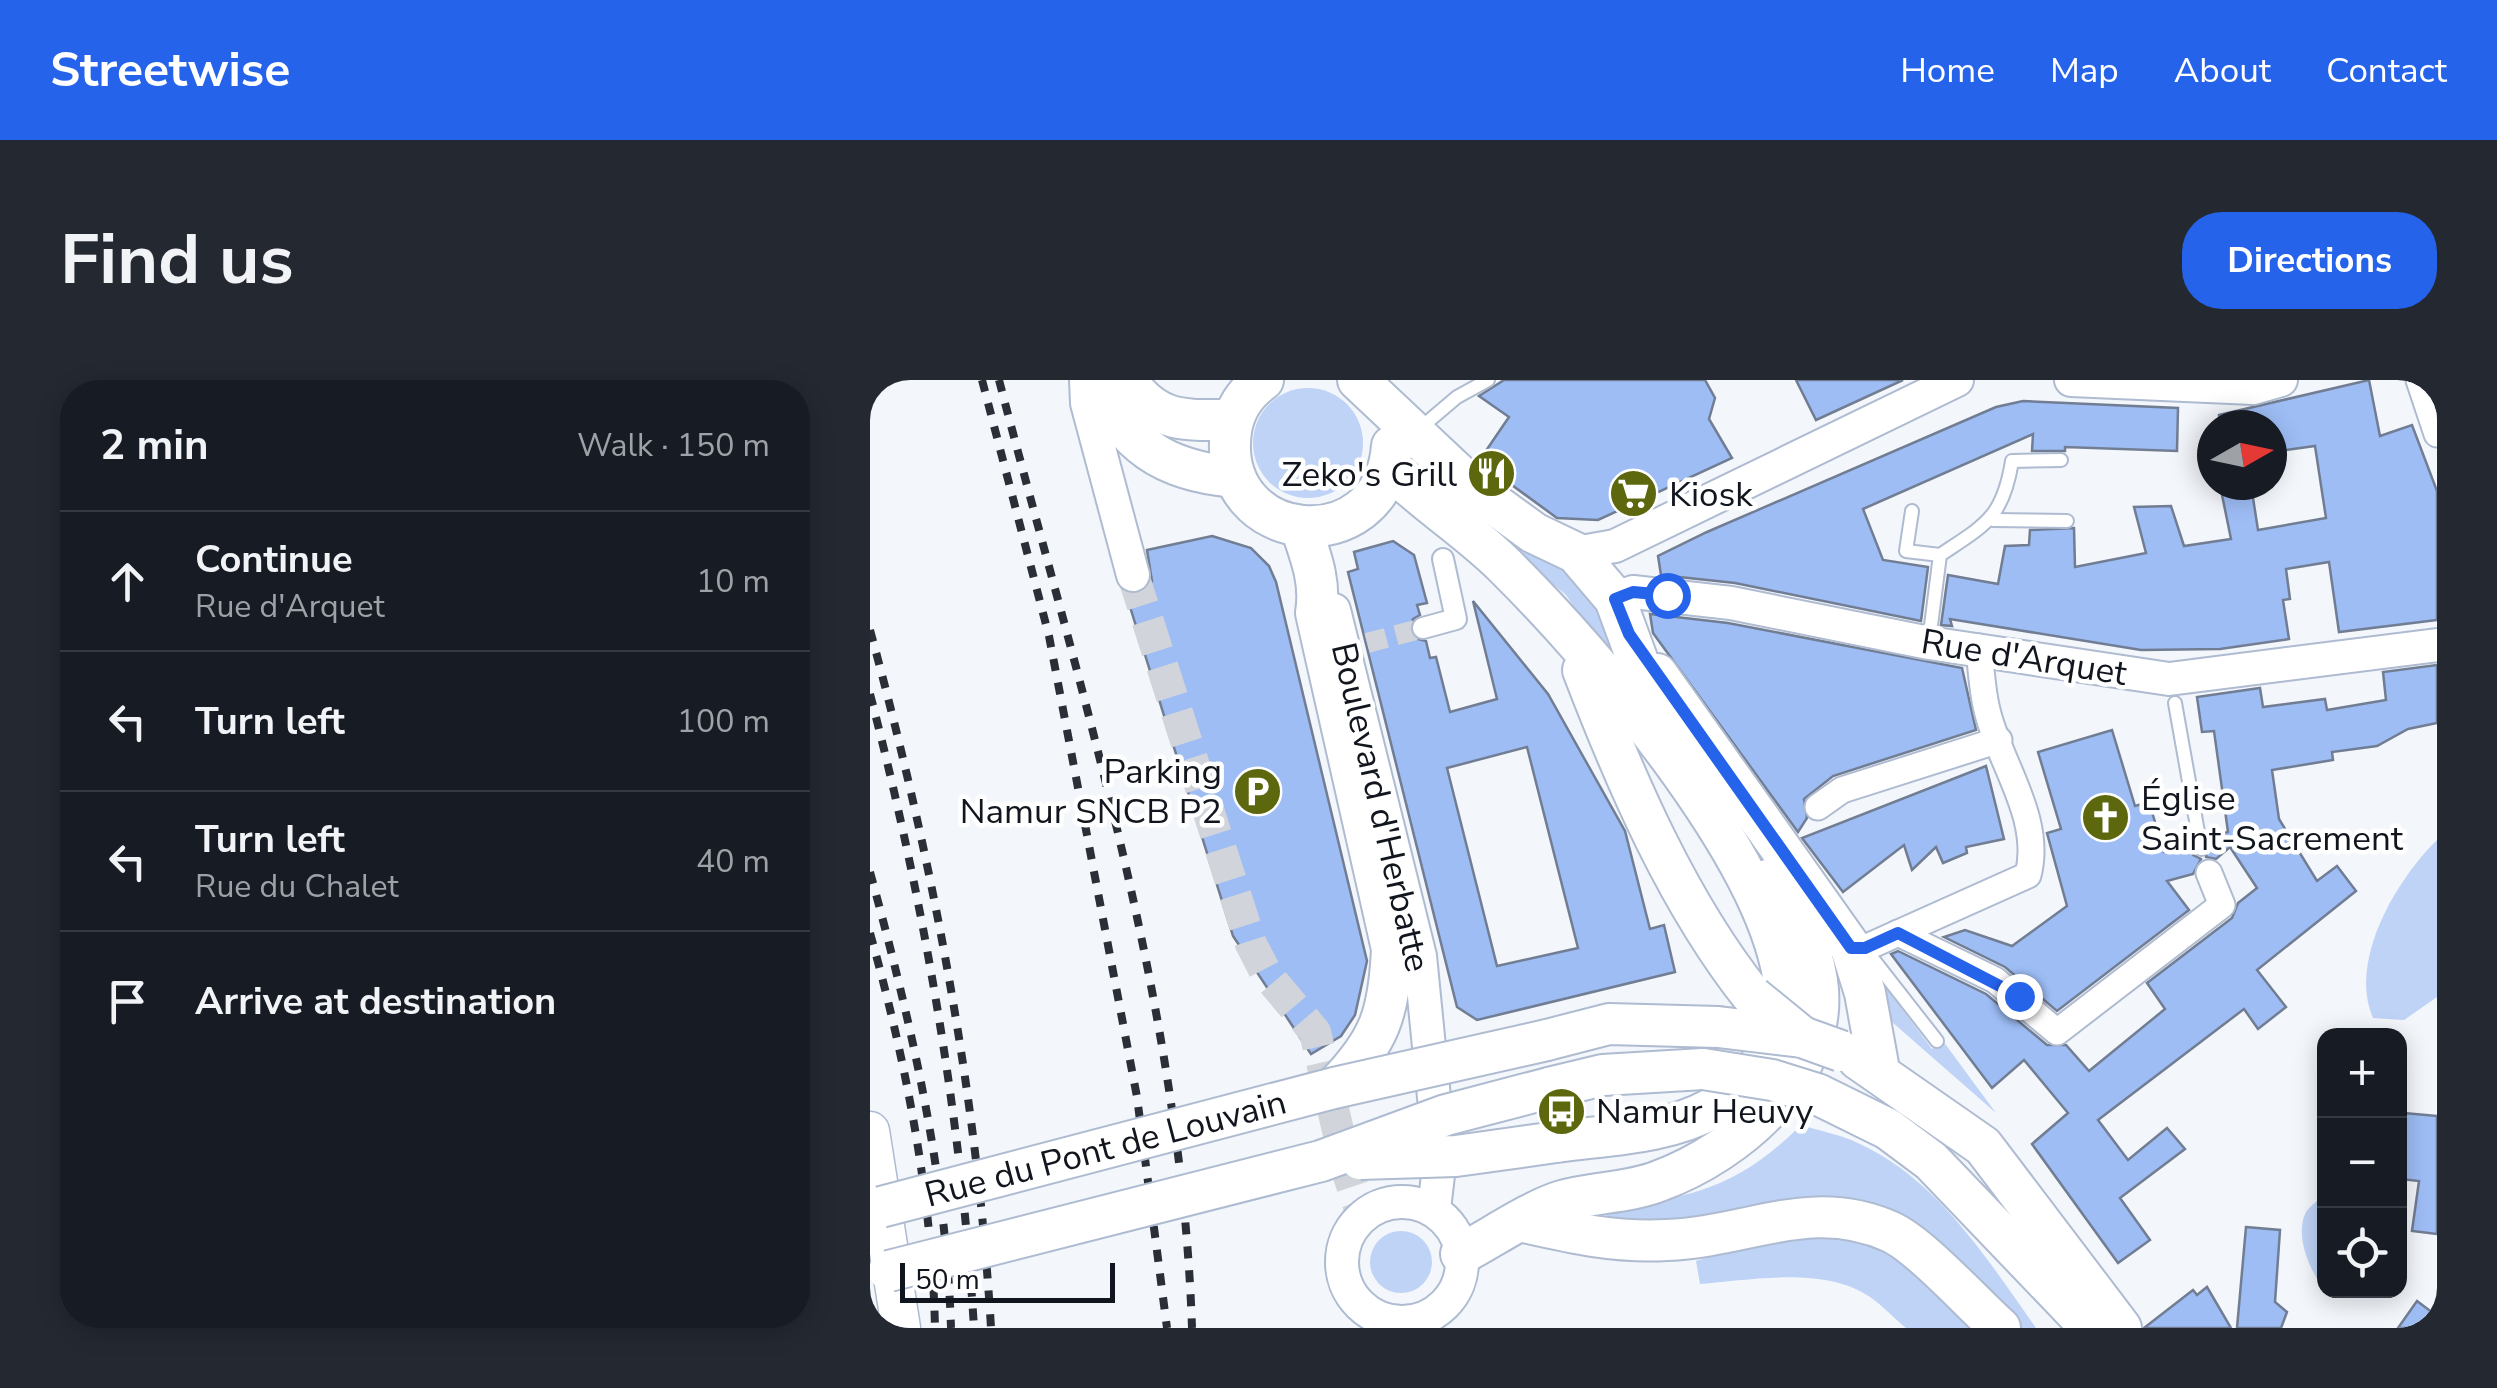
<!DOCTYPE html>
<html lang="en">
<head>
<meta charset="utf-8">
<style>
	body { margin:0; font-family:"Nunito Sans",sans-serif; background:#242831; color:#f1f3f6 }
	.controls { position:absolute; right:30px; bottom:30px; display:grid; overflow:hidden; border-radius:20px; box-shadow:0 5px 25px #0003 }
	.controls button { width:90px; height:90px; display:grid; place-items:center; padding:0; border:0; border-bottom:2px solid #363941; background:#171b24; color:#f1f3f6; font:50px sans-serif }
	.compass { position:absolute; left:1327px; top:30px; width:90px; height:90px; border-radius:50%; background:#171b24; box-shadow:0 5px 25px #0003; rotate:81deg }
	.scale { position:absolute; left:30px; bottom:25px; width:215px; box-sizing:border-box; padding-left:10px; border:5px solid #11151d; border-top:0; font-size:28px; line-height:35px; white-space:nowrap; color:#11151d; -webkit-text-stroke:8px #fff; paint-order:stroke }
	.stop { position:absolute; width:30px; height:30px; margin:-22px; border:8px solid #2563eb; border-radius:50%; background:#fff }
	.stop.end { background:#2563eb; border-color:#fff; box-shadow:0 2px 10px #0008 }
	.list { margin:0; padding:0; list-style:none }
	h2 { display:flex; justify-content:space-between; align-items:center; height:130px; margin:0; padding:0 40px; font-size:42px }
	h2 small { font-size:32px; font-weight:400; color:#9ea1a6 }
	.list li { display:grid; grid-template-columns:65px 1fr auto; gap:30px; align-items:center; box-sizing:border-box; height:140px; padding:0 40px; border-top:2px solid #363941 }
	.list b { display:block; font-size:38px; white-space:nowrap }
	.list p { margin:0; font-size:32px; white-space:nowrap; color:#9ea1a6 }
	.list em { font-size:32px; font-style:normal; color:#9ea1a6 }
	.icon { flex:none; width:55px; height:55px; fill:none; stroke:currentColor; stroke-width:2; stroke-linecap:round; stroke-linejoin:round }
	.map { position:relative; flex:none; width:1567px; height:948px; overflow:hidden; border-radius:40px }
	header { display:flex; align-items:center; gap:60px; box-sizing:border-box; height:140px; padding:0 50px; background:#2563eb; color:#fff }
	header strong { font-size:48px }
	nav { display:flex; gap:55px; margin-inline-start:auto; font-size:35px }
	.intro { display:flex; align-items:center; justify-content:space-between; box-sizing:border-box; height:240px; padding:0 60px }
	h1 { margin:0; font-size:70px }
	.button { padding:25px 45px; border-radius:40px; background:#2563eb; color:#fff; font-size:35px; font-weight:700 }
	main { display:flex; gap:60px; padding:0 60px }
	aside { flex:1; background:#171b24; border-radius:40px; box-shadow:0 5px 25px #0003 }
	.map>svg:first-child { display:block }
	.green { fill:#bfd3f6 }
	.building { fill:#9ebdf5; stroke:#717d92; stroke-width:2.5; fill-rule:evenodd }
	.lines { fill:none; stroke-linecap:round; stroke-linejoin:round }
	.pedestrian-tunnel { stroke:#d1d4da; stroke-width:20; stroke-dasharray:20 10; stroke-linecap:butt }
	.tertiary-tunnel { stroke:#d1d4da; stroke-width:32; stroke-dasharray:32 16; stroke-linecap:butt }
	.service-casing { stroke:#aebbd1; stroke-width:16 }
	.pedestrian-casing { stroke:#aebbd1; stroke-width:24 }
	.minor-casing { stroke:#aebbd1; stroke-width:29 }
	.tertiary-casing { stroke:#aebbd1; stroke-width:36 }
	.secondary-casing { stroke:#aebbd1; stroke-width:41 }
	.primary-casing { stroke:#aebbd1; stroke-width:44 }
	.service { stroke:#fff; stroke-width:12 }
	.pedestrian { stroke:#fff; stroke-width:20 }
	.minor { stroke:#fff; stroke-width:25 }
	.tertiary { stroke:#fff; stroke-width:32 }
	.secondary { stroke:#fff; stroke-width:38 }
	.primary { stroke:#fff; stroke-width:40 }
	.rail { stroke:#2a2e36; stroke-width:8; stroke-dasharray:12 12; stroke-linecap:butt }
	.primary-bridge-casing { stroke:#aebbd1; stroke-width:44; stroke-linecap:butt }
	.primary-bridge { stroke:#fff; stroke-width:40 }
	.route { stroke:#2563eb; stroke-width:12 }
	.labels { text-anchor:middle; stroke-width:9; stroke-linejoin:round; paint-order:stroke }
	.poi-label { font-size:35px; fill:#11151d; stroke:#fff; text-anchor:start }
	.street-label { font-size:35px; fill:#11151d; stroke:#fff }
</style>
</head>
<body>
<header>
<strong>Streetwise</strong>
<nav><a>Home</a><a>Map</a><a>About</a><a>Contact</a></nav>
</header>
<div class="intro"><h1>Find us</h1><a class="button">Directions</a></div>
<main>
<aside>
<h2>2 min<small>Walk · 150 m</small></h2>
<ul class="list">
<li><svg class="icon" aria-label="ahead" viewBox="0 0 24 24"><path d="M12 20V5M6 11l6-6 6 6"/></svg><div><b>Continue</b><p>Rue d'Arquet</p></div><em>10 m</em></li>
<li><svg class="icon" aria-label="left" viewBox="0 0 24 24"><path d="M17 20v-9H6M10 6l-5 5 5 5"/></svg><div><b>Turn left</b></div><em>100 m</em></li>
<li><svg class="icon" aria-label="left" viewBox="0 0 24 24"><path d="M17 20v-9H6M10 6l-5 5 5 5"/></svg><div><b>Turn left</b><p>Rue du Chalet</p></div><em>40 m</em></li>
<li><svg class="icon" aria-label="arrive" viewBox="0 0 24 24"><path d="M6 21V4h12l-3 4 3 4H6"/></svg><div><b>Arrive at destination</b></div></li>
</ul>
</aside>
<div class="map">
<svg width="1567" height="948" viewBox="0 0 1567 948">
	<rect width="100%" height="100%" fill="#f3f6fb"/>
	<g class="green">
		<circle cx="438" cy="63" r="55"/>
		<path d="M600,134L714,200L753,278L742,284L696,215Z"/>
		<path d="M1567,460V617L1534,640L1503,638C1478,581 1526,500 1567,460Z"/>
		<path d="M1017,609L1062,669L1073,661L1126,733L1022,642L1010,612Z"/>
		<path d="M931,745C950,751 972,755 990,764C1068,800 1118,880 1166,948H1144L1057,864L872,837L737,847L736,827C821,819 869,807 931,745Z"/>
		<path d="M1454,814V909C1440,891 1424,855 1436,832C1440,826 1450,819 1454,814Z"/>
		<circle cx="531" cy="882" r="31"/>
		<path d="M907,857L996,858L1030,879L1103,948H1036C1024,938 1013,926 1000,917C954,886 881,900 830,904L826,881Z"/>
	</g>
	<g class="building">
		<path d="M634,0H835L845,18L839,39L862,78L728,140L687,138L609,81L639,37L609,16Z"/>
		<path d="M926,0H1033L946,40Z"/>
		<path d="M1499,0L1510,56L1542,45L1567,111V240L1469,252L1459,182L1416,189L1420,219L1413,220L1419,259L1350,269L1271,270L1080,239L1082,246L1071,245L1078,195L1128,204L1135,166L1159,165L1160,150L1204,148L1205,187L1276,173L1264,127L1301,126L1314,166L1361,159L1350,105H1381L1388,150L1456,138L1445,66L1402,72V45H1350L1349,35Z"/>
		<path d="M1153,21L1308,28L1307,71L1195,67V71H1162L1163,54L993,129L1013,180L1058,187L1051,241L865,203L791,195L788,176L837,152L1126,27Z"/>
		<path d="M342,156L381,168L399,186L406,202L497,581L485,635L471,656L441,674L363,556L256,214H269L282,201L277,170Z"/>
		<path d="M523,161L544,175L557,223L547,225L550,235L543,239L540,251L544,258L556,261L560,278L566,277L580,332L627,319L603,221L678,314L755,451L780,549L794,545L805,592L607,640L587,627L478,192L488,189L484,172ZM657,367L708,568L627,586L577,388Z"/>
		<path d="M780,234L858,243L1092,288L1106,350L963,396L934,419L937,438L928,452L783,253Z"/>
		<path d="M1567,285V343L1538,349L1507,366L1462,372L1463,380L1402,390L1409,439L1447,501L1467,486L1486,511L1387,590L1416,627L1388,649L1374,629L1228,740L1258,780L1297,748L1315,769L1250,818L1280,860L1248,883L1162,764L1198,733L1154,680L1122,708L1021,574L1028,571L1116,614L1177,665H1196L1219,691L1295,629L1277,603L1362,538L1368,523L1387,508L1360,467L1346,479L1336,477L1339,458L1358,452L1344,351L1332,352L1327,317L1390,308L1393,327L1455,319L1457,330L1516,320L1513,292Z"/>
		<path d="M1242,350L1265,426L1279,422L1294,472L1320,464L1323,475L1331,479L1323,494L1297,501L1319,530L1187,631L1135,587L1074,557L1095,550L1142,566L1197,526L1177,453L1191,449L1168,372Z"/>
		<path d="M1116,386L1134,459L1096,467L1097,473L1073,483L1066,467L1042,490L1034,465L973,512L932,458Z"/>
		<path d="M1534,733L1567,736V854L1542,851L1549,801L1530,799Z"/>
		<path d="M1376,847L1410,850L1405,922L1417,932L1411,948H1367Z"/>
		<path d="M1337,907L1361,948H1274L1323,910L1327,915Z"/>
		<path d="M1547,921L1567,936V948H1528Z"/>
	</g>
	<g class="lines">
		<path class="pedestrian-tunnel" d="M497,263L553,248"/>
		<path class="tertiary-tunnel" d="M263,195L381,564L397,595L445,652L478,793L493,838"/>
		<defs>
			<g id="service">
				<path d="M548,50L587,17L618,0"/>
				<path d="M1042,131L1036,171L1070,175"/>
				<path d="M1123,140L1197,141"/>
				<path d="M1059,261L1070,175C1115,145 1133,138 1142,81L1191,80"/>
				<path d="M1305,323L1331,469"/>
				<path d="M999,574L1067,661"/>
			</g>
			<path id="pedestrian" d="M553,248L586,239L573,179"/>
			<g id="minor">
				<path d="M1549,0L1567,54"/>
				<path d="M948,427L972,410L1129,360"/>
				<path d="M1028,553L1125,600L1187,652L1352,525L1339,493"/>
				<path d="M981,568H995L1158,495C1173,438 1129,383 1117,330C1112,310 1111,288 1109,267"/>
			</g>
			<g id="tertiary">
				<path d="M216,0L217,23L263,195"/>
				<path d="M1201,0L1383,8L1411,0"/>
				<path d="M706,173L745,166L1087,0"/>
				<path d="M745,219L763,212L861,223L1059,263L1299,299L1567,265"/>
				<path d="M464,230L550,576L570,778L564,829"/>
				<circle cx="532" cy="882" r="60"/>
			</g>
			<path id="secondary" d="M0,751L31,948"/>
			<g id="primary">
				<path d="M222,0C258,64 291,91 365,97"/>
				<path d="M256,0C287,44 313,40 363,40"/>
				<path d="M393,0C376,12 364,30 361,51C345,166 513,184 522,66"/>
				<path d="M488,0L605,110L664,153L706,173L745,219L796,358"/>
				<path d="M519,87C555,123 599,150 635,186C726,276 892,470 913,596C921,647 885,706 841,729C796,754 736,755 686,762"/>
				<path d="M431,148C441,177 451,202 446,233L522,569C519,634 510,661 464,708"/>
				<path d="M713,290C756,402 808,523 883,617"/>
				<path d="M787,294L981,568L995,613L1009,690"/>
				<path d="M677,660L739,644L848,647"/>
				<path d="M988,679L1113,766L1251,948"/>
				<path d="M679,708L733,695L833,689"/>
				<path d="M947,714L1018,749L1061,781L1221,948"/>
				<path d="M654,842C702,853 746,863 797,860C878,857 941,816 1021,852C1051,866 1103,924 1130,948"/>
				<path d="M591,874C620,859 662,830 692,821C724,812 759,813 789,801C868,772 961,693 947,601C942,567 925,524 898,500"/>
			</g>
		</defs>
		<use href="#service" class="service-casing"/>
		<use href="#pedestrian" class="pedestrian-casing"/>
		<use href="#minor" class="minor-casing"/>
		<use href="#tertiary" class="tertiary-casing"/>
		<use href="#secondary" class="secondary-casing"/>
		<use href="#primary" class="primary-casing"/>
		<use href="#service" class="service"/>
		<use href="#pedestrian" class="pedestrian"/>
		<use href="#minor" class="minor"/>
		<use href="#tertiary" class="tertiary"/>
		<use href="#secondary" class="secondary"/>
		<use href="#primary" class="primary"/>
		<g class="rail">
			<path d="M112,0L179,256L267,717L297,948"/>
			<path d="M129,0C210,311 311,624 322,948"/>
			<path d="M0,250C62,477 107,712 121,948"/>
			<path d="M0,314C54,521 91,735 104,948"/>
			<path d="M0,492C41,642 76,792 81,948"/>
			<path d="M0,553C36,681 62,815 65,948"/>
		</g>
		<defs>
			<g id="primary-bridge">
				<path d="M883,617L932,657"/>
				<path d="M848,647L932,657L971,671"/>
				<path d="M833,689L902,700L947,714"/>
				<path d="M490,779L586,776L686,762"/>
				<path id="s1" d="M11,827L464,708L677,660"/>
				<path d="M19,891L451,781L576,735L679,708"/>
			</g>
		</defs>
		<use href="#primary-bridge" class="primary-bridge-casing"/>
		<use href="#primary-bridge" class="primary-bridge"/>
	</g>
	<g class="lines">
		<path class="route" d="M797,215L763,212L745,219L759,254L981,568H995L1028,553L1149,616"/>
	</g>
	<defs>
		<symbol id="restaurant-disc" viewBox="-11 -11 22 22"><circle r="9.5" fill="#5d680e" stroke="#fff"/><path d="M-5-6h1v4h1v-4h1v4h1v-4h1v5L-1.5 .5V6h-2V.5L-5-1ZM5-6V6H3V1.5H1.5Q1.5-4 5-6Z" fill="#fff"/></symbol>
		<symbol id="supermarket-disc" viewBox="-11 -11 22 22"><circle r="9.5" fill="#5d680e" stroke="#fff"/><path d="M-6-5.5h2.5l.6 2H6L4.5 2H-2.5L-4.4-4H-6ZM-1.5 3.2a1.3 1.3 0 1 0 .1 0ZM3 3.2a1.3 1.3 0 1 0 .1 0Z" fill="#fff"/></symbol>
		<symbol id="parking-disc" viewBox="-11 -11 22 22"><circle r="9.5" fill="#5d680e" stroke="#fff"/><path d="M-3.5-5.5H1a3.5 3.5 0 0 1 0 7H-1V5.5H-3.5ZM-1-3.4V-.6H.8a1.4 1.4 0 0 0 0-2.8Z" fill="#fff"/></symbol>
		<symbol id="church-disc" viewBox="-11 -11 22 22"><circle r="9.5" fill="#5d680e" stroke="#fff"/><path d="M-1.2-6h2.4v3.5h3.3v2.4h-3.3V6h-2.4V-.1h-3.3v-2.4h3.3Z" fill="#fff"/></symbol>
		<symbol id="bus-disc" viewBox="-11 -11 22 22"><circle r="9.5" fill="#5d680e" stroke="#fff"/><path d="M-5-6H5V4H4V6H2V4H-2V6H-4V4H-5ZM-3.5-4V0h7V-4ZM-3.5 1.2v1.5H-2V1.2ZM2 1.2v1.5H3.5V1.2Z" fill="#fff"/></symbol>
	</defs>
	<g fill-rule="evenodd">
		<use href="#restaurant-disc" x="594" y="66" width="55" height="55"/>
		<use href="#supermarket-disc" x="736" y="86" width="55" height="55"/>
		<use href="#parking-disc" x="360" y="384" width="55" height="55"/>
		<use href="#church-disc" x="1208" y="410" width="55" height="55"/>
		<use href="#bus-disc" x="664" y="704" width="55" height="55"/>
	</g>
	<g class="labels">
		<g class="poi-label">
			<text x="587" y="106" text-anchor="end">Zeko's Grill</text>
			<text x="799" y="126">Kiosk</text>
			<text x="352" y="403" text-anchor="end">Parking<tspan x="352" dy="40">Namur SNCB P2</tspan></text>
			<text x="1271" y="430">Église<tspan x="1271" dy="40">Saint-Sacrement</tspan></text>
			<text x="726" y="743">Namur Heuvy</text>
		</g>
		<g class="street-label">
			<text transform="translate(1154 277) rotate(9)" y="12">Rue d'Arquet</text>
			<text transform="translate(511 427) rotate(77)" y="12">Boulevard d'Herbatte</text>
			<text dy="12" stroke="none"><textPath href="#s1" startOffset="232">Rue du Pont de Louvain</textPath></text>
		</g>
	</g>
</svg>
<div class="controls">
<button>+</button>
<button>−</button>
<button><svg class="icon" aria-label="locate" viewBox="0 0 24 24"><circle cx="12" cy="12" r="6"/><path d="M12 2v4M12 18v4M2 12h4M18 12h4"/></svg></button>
</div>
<svg class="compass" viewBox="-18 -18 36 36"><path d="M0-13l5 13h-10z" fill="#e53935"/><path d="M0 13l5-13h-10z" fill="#9ea1a6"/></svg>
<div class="scale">50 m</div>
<div class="stop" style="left:797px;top:215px"></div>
<div class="stop end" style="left:1149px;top:616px"></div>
</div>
</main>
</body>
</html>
